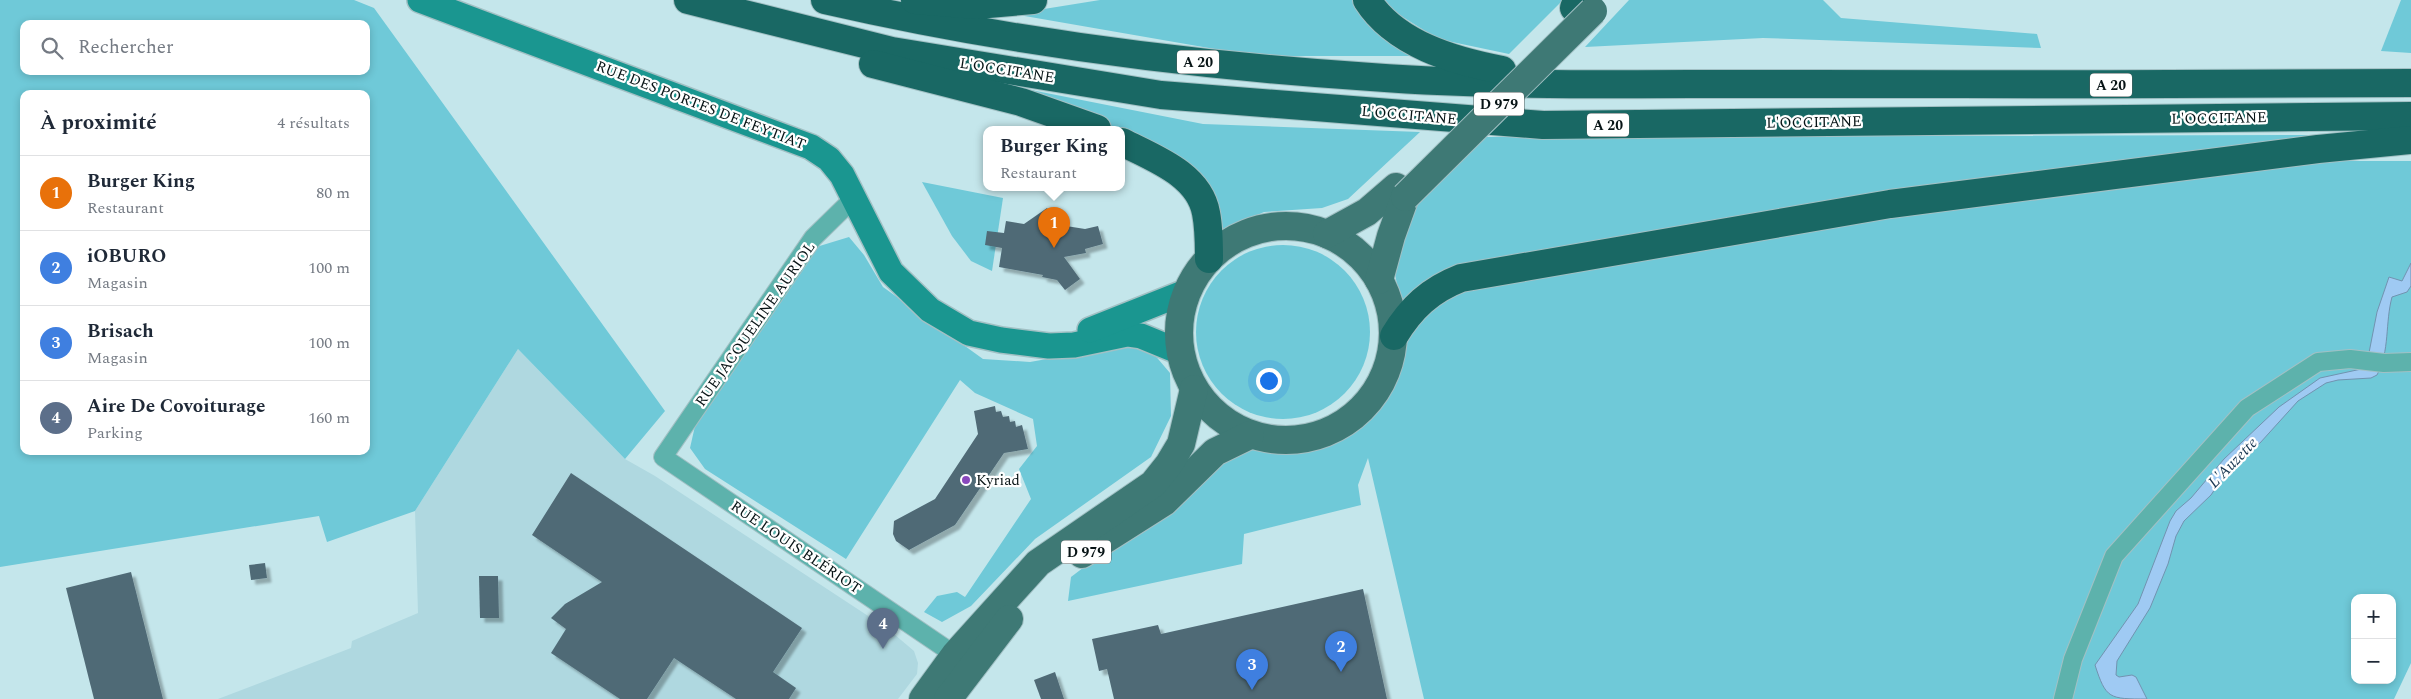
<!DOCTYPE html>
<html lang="fr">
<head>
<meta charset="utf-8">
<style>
	body { margin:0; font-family:Spectral,serif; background:#f2f2f3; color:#1f2937 }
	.controls { position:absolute; right:15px; bottom:15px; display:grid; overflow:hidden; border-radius:10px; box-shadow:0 2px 8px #0003 }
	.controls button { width:45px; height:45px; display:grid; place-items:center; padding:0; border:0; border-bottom:1px solid #e0e1e3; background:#fff; color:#1f2937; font:25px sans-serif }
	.you { position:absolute; left:1268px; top:380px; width:18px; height:18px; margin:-12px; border:4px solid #fff; border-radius:50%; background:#1a73e8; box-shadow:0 0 0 8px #1a73e833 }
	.badge { display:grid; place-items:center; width:32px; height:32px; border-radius:50%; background:#2563eb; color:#fff; font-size:16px; font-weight:700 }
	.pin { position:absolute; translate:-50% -41px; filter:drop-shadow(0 1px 2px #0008) }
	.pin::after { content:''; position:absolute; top:26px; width:18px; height:15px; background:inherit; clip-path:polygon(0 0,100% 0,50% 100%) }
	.popup { position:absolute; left:983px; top:126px; width:142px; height:65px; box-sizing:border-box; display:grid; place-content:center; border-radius:10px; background:#fff; filter:drop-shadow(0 1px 4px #0005); font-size:16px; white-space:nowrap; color:#747a83 }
	.popup b { font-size:19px; color:#1f2937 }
	.popup::after { content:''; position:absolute; left:50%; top:100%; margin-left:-10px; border:10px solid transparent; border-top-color:#fff }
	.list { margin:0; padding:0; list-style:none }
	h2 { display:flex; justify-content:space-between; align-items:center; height:65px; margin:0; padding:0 20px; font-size:21px }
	h2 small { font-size:16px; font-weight:400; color:#747a83 }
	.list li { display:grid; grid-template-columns:32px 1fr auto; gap:15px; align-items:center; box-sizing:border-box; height:75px; padding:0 20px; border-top:1px solid #e0e1e3 }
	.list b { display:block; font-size:19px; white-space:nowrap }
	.list p { margin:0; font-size:16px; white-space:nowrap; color:#747a83 }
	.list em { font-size:16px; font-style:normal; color:#747a83 }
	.icon { flex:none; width:28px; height:28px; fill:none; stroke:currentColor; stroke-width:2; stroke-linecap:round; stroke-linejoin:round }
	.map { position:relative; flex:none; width:2411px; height:699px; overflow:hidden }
	.search { position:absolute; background:#fff; box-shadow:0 2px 8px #0003; left:20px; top:20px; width:350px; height:55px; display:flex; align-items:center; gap:12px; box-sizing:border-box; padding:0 18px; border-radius:10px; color:#747a83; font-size:19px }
	.panel { position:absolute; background:#fff; box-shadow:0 2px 8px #0003; left:20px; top:90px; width:350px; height:365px; border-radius:10px }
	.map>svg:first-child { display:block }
	.built { fill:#afd8e0 }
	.green { fill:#6fc9d8; fill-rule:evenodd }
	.water { fill:#9fcaf3; stroke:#7193b0 }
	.building { fill:#506a76; filter:url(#shadow) }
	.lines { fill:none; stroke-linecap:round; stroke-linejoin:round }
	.street-casing { stroke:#a2c0c4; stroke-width:20 }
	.secondary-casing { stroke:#a2c0c4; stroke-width:28 }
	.primary-casing { stroke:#a2c0c4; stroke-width:30 }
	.highway-casing { stroke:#a2c0c4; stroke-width:30 }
	.street { stroke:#5db2ac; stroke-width:18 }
	.secondary { stroke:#1a9690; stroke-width:25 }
	.primary { stroke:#3e7975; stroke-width:28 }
	.highway { stroke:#196864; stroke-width:28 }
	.primary-bridge-casing { stroke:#a2c0c4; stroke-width:30; stroke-linecap:butt }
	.primary-bridge { stroke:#3e7975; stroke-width:28 }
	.poi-dot { fill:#8948bd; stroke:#fff; stroke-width:2 }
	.labels { text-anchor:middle; stroke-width:4.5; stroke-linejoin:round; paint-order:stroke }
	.shield { fill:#fff; stroke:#515a5b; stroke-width:1 }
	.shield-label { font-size:14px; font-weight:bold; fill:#071315 }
	.street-label { font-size:15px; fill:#071315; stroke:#fff }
	.poi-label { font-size:15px; fill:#071315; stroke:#fff; text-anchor:start }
	.water-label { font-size:16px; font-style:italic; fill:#163550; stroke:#fff }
</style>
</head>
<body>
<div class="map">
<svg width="2411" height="699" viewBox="0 0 2411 699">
	<defs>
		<filter id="shadow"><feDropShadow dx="4.5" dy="4.5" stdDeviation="1" flood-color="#0004"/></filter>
	</defs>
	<rect width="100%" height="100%" fill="#c4e6eb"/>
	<path class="built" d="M518,349L625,459L655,476L888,629L914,651L918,663L917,674L898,699H218L351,648L352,641L418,613L415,511Z"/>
	<g class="green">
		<path d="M0,0H354L374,8L665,411L625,459L518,349L415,511L327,542L319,516L0,567ZM24,24H366V71H24ZM24,94H366V451H24Z"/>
		<path d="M1100,0H1352L1385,36L1418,56H1255L1013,14Z"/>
		<path d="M1382,0H1563L1509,54L1438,39L1390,9Z"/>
		<path d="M1629,0H1823L1841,18L2037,34L2041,48L1763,38L1585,47Z"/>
		<path d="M2401,0H2411V53L2381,51Z"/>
		<path d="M1026,89L1203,124L1420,132L1348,199L1322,208L1264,212L1217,233L1122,129H1114Z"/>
		<path d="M2324,135L1459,268L1428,279L1401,306L1391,252L1415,202L1478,137Z"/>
		<path d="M2272,161H2411V663L2394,699H1424L1368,458L1358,485L1361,505L1244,534L1242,564L1068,601L1071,577L1242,447L1266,451L1295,450L1333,443L1378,412L1403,351L1410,325L1444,291L1929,211ZM2355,598H2392V680H2355Z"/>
		<path d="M922,182L1003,198L992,271L971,261L952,236Z"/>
		<path d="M849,237L864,255L883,287L983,359L1030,362L1125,345L1153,353L1170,373L1171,416L1151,457L1035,539L971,606L942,622L924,612L937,596L957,592L965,597L1031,499L1019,469L1037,446L1033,419L975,393L960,380L846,559L705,469L690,448L695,426L813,248Z"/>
		<circle cx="1283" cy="332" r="87"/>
	</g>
	<path class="water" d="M2411,263V286L2407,292L2392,297C2385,323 2390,351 2377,375L2371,378L2338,380L2326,383L2298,401L2260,443L2240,458L2230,474L2219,483L2211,495L2184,521L2176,536L2168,564L2150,608L2117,661L2116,675L2119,677L2132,675L2136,677L2147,699C2109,699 2106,699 2095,665L2138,604L2170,521L2176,511L2191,498L2224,459L2279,407L2320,378L2366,368L2377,312L2389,277L2402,281Z"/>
	<g class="building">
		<path d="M1047,208L1060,225L1085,229L1098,226L1103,244L1085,249L1086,253L1064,257L1080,279L1065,290L1057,280L1042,277L1043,275L999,267L1002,248L985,245L987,231L1004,233L1006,221L1024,224Z"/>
		<path d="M995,406L996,412L1001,411L1003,417L1009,416L1010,422L1015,421L1016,427L1022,425L1028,449L1004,453L955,525L909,550L896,541L893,534L894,521L935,499L978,434L974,411Z"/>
		<path d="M571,473L802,628L773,672L796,688L789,699H736L674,658L647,699H620L551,653L566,629L551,618L565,604L602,582L532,535Z"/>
		<path d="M265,563L267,578L251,580L249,565Z"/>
		<path d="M131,572L163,699H94L66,588Z"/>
		<path d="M479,576H498L499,618H480Z"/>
		<path d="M1363,589L1387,699H1114L1107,669L1099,671L1092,639L1158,625L1161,634Z"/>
		<path d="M1055,672L1064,699H1041L1034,680Z"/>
	</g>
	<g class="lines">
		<defs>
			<g id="street">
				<path d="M854,198L813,238L663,457L955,655"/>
				<path d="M2063,699L2073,659L2114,556L2247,408L2318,362L2350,359L2384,363L2411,362"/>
			</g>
			<g id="secondary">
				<path d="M420,0L811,147L829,159L842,175L891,272L930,310L969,333L1001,340L1049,346L1074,345L1127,334L1141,336L1180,352"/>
				<path d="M1090,330L1188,291"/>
			</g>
			<g id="primary">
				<circle cx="1286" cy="333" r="107"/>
				<path d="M1327,234L1367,212L1396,187"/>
				<path d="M1379,280L1391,236L1405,197"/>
				<path d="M1082,554L1164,502L1215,452L1250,435"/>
				<path d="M923,699L955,655L1038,563L1153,484L1169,464L1181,444L1194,389"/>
				<path d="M948,699L1009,619"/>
			</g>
			<g id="highway">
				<path d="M688,0L892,51L1161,95L1543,125L2411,116"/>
				<path d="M825,0C1004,41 1187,65 1371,77C1517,88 1664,83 1811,84C2011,84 2211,85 2411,83"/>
				<path d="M915,0L977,5L1033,0"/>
				<path d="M1367,0C1395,44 1454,61 1502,70"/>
				<path d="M1574,8L1577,0"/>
				<path d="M873,64L1021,102L1097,129"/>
				<path d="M1122,142C1153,158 1199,174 1206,213C1209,228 1209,244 1209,259"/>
				<path d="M1394,336C1411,308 1430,290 1461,278L1890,204L2318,149L2411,140"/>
			</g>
		</defs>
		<use href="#street" class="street-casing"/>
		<use href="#secondary" class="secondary-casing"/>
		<use href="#primary" class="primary-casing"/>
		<use href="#highway" class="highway-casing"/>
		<use href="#street" class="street"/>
		<use href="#secondary" class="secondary"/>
		<use href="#primary" class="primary"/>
		<use href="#highway" class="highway"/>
		<defs>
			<path id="primary-bridge" d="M1405,197L1593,11"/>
		</defs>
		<use href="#primary-bridge" class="primary-bridge-casing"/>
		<use href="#primary-bridge" class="primary-bridge"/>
	</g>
	<circle class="poi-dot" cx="966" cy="480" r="5"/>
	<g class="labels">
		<g class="shield">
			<rect x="1177" y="50.5" width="42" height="23" rx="4"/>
			<rect x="2090" y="73.5" width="42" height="23" rx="4"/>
			<rect x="1474" y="92.5" width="50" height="23" rx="4"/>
			<rect x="1587" y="113.5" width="42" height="23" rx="4"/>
			<rect x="1061" y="540.5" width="50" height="23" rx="4"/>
		</g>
		<g class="shield-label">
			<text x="1198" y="67">A 20</text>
			<text x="2111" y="90">A 20</text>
			<text x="1499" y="109">D 979</text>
			<text x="1608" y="130">A 20</text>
			<text x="1086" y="557">D 979</text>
		</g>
		<g class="street-label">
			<text transform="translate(1007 70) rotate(9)" y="5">L'OCCITANE</text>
			<text transform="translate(701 105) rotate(21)" y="5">RUE DES PORTES DE FEYTIAT</text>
			<text transform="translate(1409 115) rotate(5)" y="5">L'OCCITANE</text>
			<text transform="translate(2219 118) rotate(-1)" y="5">L'OCCITANE</text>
			<text transform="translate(1814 122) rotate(-1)" y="5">L'OCCITANE</text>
			<text transform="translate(755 324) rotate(-55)" y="5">RUE JACQUELINE AURIOL</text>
			<text transform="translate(796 547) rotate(34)" y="5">RUE LOUIS BLÉRIOT</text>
		</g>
		<g class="poi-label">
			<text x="976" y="485">Kyriad</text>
		</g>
		<g class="water-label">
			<text transform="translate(2232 462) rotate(-46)" y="6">L'Auzette</text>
		</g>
	</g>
</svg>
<div class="controls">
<button>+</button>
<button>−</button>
</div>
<div class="you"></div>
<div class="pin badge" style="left:1054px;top:248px;background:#e8710a">1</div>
<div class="popup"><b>Burger King</b>Restaurant</div>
<div class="pin badge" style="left:1341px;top:672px;background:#3f7fe0">2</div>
<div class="pin badge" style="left:1252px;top:690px;background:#3f7fe0">3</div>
<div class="pin badge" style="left:883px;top:649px;background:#5c6f8a">4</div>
<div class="search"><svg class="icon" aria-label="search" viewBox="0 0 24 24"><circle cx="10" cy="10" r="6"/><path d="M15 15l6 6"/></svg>Rechercher</div>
<section class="panel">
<h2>À proximité<small>4 résultats</small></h2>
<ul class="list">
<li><span class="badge" style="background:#e8710a">1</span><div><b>Burger King</b><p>Restaurant</p></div><em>80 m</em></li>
<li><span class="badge" style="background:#3f7fe0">2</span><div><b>iOBURO</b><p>Magasin</p></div><em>100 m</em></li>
<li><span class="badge" style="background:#3f7fe0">3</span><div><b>Brisach</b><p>Magasin</p></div><em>100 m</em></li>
<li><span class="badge" style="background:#5c6f8a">4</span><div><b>Aire De Covoiturage</b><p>Parking</p></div><em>160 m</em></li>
</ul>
</section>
</div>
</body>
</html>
